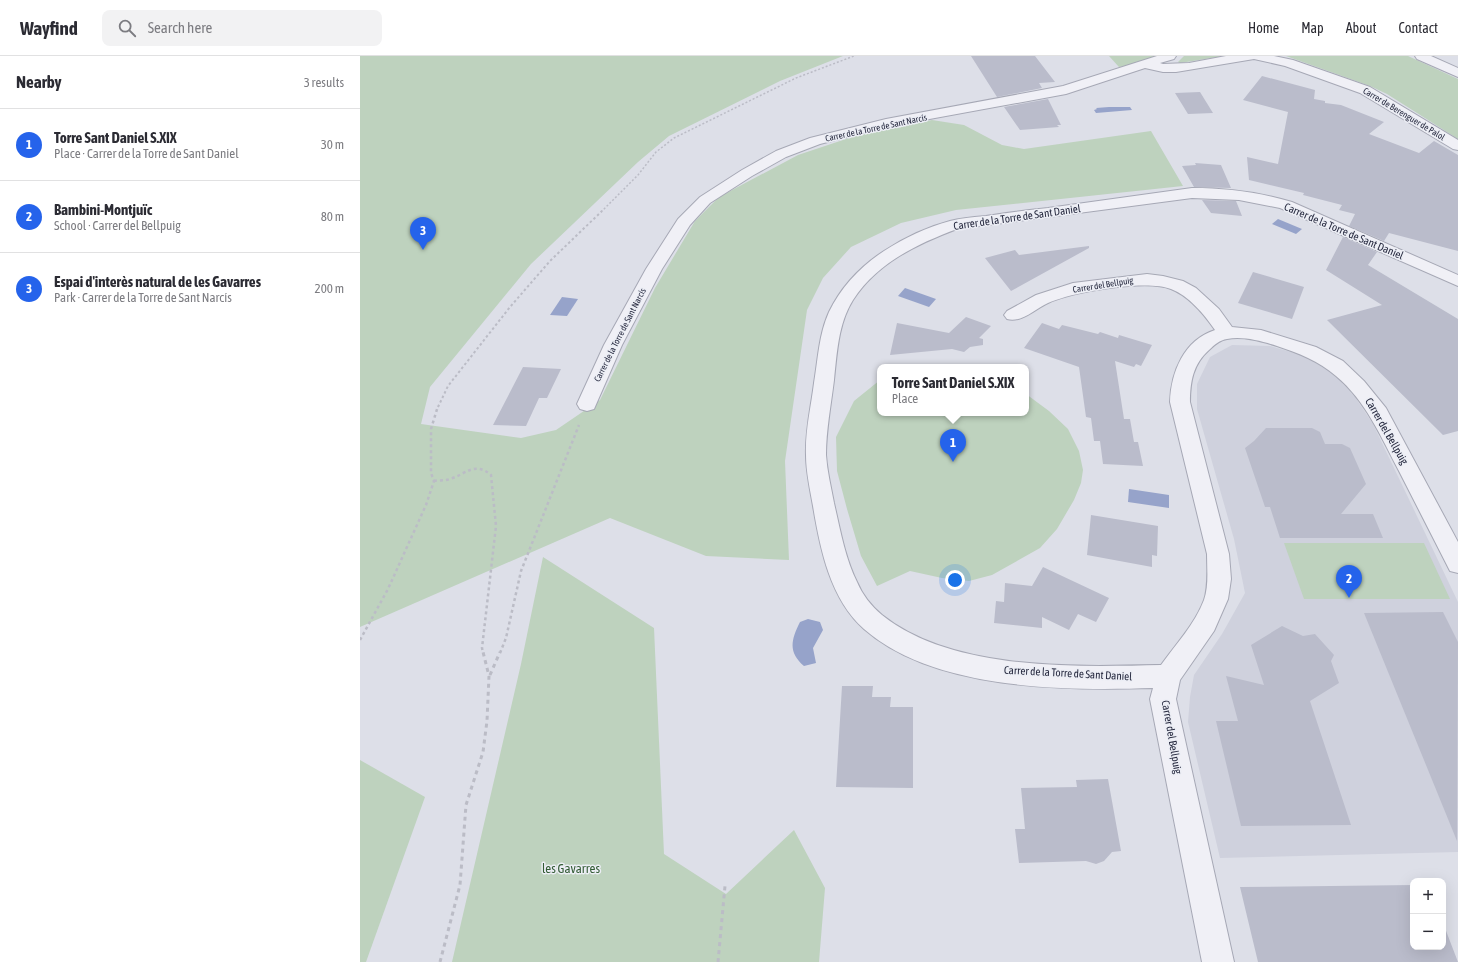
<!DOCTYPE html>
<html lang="en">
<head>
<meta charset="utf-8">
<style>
	body { margin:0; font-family:"Asap Condensed",sans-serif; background:#f2f2f3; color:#2b2b33 }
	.controls { position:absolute; right:12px; bottom:12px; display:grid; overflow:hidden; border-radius:8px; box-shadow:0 4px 16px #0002 }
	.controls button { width:36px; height:36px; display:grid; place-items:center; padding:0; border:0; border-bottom:1px solid #e1e1e2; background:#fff; color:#2b2b33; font:20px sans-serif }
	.you { position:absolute; left:595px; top:524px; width:14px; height:14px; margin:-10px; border:3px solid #fff; border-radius:50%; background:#1a73e8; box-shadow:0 0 0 6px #1a73e833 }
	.badge { display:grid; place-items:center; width:26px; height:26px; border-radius:50%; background:#2563eb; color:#fff; font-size:13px; font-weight:700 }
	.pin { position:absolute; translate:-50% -33px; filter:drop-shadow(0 1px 2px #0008) }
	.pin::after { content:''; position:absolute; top:21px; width:14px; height:12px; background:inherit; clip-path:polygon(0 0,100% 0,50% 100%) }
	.popup { position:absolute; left:517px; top:308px; width:152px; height:52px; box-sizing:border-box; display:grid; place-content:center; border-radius:8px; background:#fff; filter:drop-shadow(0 1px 3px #0005); font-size:13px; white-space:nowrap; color:#7c7c81 }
	.popup b { font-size:15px; color:#2b2b33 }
	.popup::after { content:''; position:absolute; left:50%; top:100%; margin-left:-8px; border:8px solid transparent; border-top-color:#fff }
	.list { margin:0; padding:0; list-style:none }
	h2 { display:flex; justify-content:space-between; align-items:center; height:52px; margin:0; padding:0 16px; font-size:17px }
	h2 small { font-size:13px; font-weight:400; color:#7c7c81 }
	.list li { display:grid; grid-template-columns:26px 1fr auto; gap:12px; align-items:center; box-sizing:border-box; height:72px; padding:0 16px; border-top:1px solid #e1e1e2 }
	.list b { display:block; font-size:15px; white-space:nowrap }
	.list p { margin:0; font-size:13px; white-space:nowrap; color:#7c7c81 }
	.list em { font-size:13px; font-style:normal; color:#7c7c81 }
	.icon { flex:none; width:22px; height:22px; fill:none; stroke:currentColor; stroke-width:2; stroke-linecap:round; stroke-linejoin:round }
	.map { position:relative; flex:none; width:1098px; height:906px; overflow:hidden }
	header { display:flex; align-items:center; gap:24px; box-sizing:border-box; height:56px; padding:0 20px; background:#fff; border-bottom:1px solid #e1e1e2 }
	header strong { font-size:19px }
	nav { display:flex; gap:22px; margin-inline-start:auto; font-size:14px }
	.search { width:280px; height:36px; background:#f2f2f3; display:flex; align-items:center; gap:10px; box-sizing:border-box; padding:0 14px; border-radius:8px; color:#7c7c81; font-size:15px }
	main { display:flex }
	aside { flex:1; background:#fff }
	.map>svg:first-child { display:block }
	.built { fill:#cfd1dd }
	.green { fill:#bed2be }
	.water { fill:#96a3ca }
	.building { fill:#babccb }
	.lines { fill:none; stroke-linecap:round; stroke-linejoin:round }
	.minor-casing { stroke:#a6a8b5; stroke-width:2 }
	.path-far3 { stroke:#bbbcc6; stroke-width:1.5; stroke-dasharray:2 2; stroke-linecap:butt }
	.path-far2 { stroke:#bbbcc6; stroke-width:2; stroke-dasharray:2.5 2.5; stroke-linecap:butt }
	.path-far1 { stroke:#bbbcc6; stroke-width:2.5; stroke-dasharray:3 3; stroke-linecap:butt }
	.path { stroke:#bbbcc6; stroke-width:3; stroke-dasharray:4 4; stroke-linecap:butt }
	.minor { fill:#f0f0f6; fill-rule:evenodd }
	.labels { text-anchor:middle; stroke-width:3; stroke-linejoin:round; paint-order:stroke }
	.far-street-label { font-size:9px; fill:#26293f; stroke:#eceef5 }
	.street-label { font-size:11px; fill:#26293f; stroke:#eceef5 }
	.near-park-label { font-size:13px; fill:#325b34; stroke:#eceef5 }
</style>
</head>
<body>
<header>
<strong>Wayfind</strong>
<div class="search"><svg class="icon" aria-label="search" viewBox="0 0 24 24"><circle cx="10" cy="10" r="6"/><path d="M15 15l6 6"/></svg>Search here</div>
<nav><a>Home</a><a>Map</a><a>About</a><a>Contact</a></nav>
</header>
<main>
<aside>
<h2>Nearby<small>3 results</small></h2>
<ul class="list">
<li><span class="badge">1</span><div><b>Torre Sant Daniel S.XIX</b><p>Place · Carrer de la Torre de Sant Daniel</p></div><em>30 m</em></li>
<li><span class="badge">2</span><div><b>Bambini-Montjuïc</b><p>School · Carrer del Bellpuig</p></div><em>80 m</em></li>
<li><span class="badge">3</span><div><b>Espai d'interès natural de les Gavarres</b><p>Park · Carrer de la Torre de Sant Narcís</p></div><em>200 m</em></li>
</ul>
</aside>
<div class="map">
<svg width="1098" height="906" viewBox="0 0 1098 906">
	<rect width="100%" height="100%" fill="#dddfe8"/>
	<path class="built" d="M872,289L910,290L945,300L975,319L995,341L1013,368L1098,546V796L860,802L828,666L830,641L834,619L862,578L885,537L874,483L837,353V328L850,301Z"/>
	<g class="green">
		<path d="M0,0H483L420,25L309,80L278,106L171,208L70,331L61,368L161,382L196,374L240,344L295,232L335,165L359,141L438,99L495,80L572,64L604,69L642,89L664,93L791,75L823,130L596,154L541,167L491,191L463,222L447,254L425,405L429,504L346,500L250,462L0,571Z"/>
		<path d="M749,0H798L774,9L759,11Z"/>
		<path d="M824,0H864L820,7L818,6Z"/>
		<path d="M926,0H1048L1098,23V83L1027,38L1010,30Z"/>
		<path d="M520,324V357H666V338L689,355L708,373L719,395L723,414L721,427L714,444L697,473L680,492L632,519L609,525L582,522L550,515L517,530L501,500L487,453L477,415L476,381L494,345Z"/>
		<path d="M924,487H1064L1090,543H944Z"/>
		<path d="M183,501L294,572L304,798L366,838L434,774L465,832L459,906H92L161,608Z"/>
		<path d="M0,704L65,741L6,906H0Z"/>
	</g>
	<g class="water">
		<path d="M749,51H770L772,54L736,57L734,54L737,53L736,52Z"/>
		<path d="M918,163L942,173L936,178L912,168Z"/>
		<path d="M545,232L576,243L569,251L538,240Z"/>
		<path d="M202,241L218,243L207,260L190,259Z"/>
		<path d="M769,433L809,439V452L768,446Z"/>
		<path d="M448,563L460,566L463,574L453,592L456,607L444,610C428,596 431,584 440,566Z"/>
	</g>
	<g class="building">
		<path d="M611,0H675L695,26L679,27L682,32L637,41Z"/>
		<path d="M902,20L955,34L954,43L965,45V47L981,49L1024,66L1009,78L1059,97L1074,85L1098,99V195L1029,177L1024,185L989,170L995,158L979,154L982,149L943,139L944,137L889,124L887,101L918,108L928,56L883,44Z"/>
		<path d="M840,36L853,57L828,58L815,37Z"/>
		<path d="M688,43L701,69H697L699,71L660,74L644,51Z"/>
		<path d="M835,107L861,109L871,132L834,131L822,110L836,109Z"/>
		<path d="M842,144L876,145L882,160L851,157Z"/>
		<path d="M983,181L1017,196L1008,209L1098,263V375L1083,379L967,264L1022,249L966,214Z"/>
		<path d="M729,190V192L651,235L625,202L655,194L659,199Z"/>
		<path d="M893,216L944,231L932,263L878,247Z"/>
		<path d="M606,261L631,270L619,282L623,283V289L610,291L604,296L592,293L530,299L537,267L589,277Z"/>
		<path d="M682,267L699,273L702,269L738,278L740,276L758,282L759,279L792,289L781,310L776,308L774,311L755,305L764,363H770L774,386H778L783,410L743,408L740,385H734L731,362L726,361L719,311L664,292Z"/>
		<path d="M163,311L201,313L187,342H179L166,370L133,369Z"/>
		<path d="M906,372H952L960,376L965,388H982L990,392L1006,428L981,458H1013L1023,482H920L910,451H905L885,392L894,385Z"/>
		<path d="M731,459L798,470L797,500L792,499V511L727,499Z"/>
		<path d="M683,511L749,542L736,566L718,558L709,574L682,561V572L634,567L636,545L644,546L645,527L672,530Z"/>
		<path d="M1083,556L1098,586L1097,785L1004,557Z"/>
		<path d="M922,570L943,580L955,578L974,599L971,605L979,627L950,645L991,769L881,770L856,665H878L866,620L904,629L891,589Z"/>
		<path d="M482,630H513L512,641H531L530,651H553V732L476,731Z"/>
		<path d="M748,723L761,795L752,796L744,805L736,808L726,805L659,807L655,773H665L661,732L717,731L716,724Z"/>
		<path d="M1053,829V891H1083V867L1098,906H898L880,831Z"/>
	</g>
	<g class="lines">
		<defs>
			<g id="minor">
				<path d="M797,0H816L814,3L800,7L803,8L829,7L866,0H914L933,4L1010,31L1098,84V94L1093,93L1000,37L925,10L894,3L816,16H803L785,12L706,38L526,71L460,88L426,101L392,120L350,147L330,169L302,213L262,289L234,353L227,355L220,353L217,348L244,289L286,213L318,163L340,141L382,114L416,95L450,82L526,63L703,30Z"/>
				<path d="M1055,0H1071L1098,12V21L1057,3Z"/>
				<path d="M832,132C866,132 899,136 932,146L1098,219V230L920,152L879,144L832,142L597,173C557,188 517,207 493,244C478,268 477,297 474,324C471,349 466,374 466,399C467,415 471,431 474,447C480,473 485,502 497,526C502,538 511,550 522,559C592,615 715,611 801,609C816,588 835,568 844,544C849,530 847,513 847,498L810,346C811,316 824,284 855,274C844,258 829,240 811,233C786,223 712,236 688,247C675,253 662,267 647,263L644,259L647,255L676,239L713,227L787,218L803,220L823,225L836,232L859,253L872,271L901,274L956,291L983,305L1004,325L1026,352L1098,486V517L1090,515C1073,482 1056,448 1039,415C1021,381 1006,345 976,320C959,305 938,297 917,290C901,285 883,280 867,283C860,284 854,289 849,294C833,308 830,326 830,346L869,498L871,523L868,543L854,575L820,624L816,643L874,906H842L790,643L793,632C705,635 573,634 504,573C470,543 460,492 453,450C450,433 446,416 446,399C445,375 451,351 454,327C458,303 459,278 469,256C481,231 501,210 524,195C544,182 567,171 590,165C602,162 614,161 626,160C647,157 667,154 688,152C736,145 784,139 832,132Z"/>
			</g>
		</defs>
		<use href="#minor" class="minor-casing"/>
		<path class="path-far3" d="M241,156L278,119L296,96L314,82L436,22L494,0"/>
		<path class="path-far2" d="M78,351L88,330L150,251L190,205L242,155"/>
		<g class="path-far1">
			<path d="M74,425C79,424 85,425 90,423C106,418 115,405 131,419L136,470L122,592L123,597"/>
			<path d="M0,584L28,533L66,449L74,425L71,417V373L78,350"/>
			<path d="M140,597L146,582L161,515L219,369"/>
		</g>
		<g class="path">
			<path d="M130,619L140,596"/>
			<path d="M80,906L100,829L106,749L123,696L127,665L129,620L123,596"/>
			<path d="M358,906L365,830"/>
		</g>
		<use href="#minor" class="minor"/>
	</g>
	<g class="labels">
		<g class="far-street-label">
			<text transform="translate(1044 58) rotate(31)" y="3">Carrer de Berenguer de Palol</text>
			<text transform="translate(516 72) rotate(-12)" y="3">Carrer de la Torre de Sant Narcís</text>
			<text transform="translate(743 229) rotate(-9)" y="3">Carrer del Bellpuig</text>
			<text transform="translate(260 279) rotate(-63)" y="3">Carrer de la Torre de Sant Narcís</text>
		</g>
		<g class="street-label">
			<text transform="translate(657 161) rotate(-8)" y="4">Carrer de la Torre de Sant Daniel</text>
			<text transform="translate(984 175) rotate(23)" y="4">Carrer de la Torre de Sant Daniel</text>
			<text transform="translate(1027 375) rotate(60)" y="4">Carrer del Bellpuig</text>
			<text transform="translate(708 617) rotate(3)" y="4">Carrer de la Torre de Sant Daniel</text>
			<text transform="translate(812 681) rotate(80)" y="4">Carrer del Bellpuig</text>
		</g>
		<g class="near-park-label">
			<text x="211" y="817">les Gavarres</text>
		</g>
	</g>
</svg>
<div class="controls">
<button>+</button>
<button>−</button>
</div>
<div class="you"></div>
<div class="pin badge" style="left:593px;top:406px">1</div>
<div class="popup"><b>Torre Sant Daniel S.XIX</b>Place</div>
<div class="pin badge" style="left:989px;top:542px">2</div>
<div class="pin badge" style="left:63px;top:194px">3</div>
</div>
</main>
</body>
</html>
